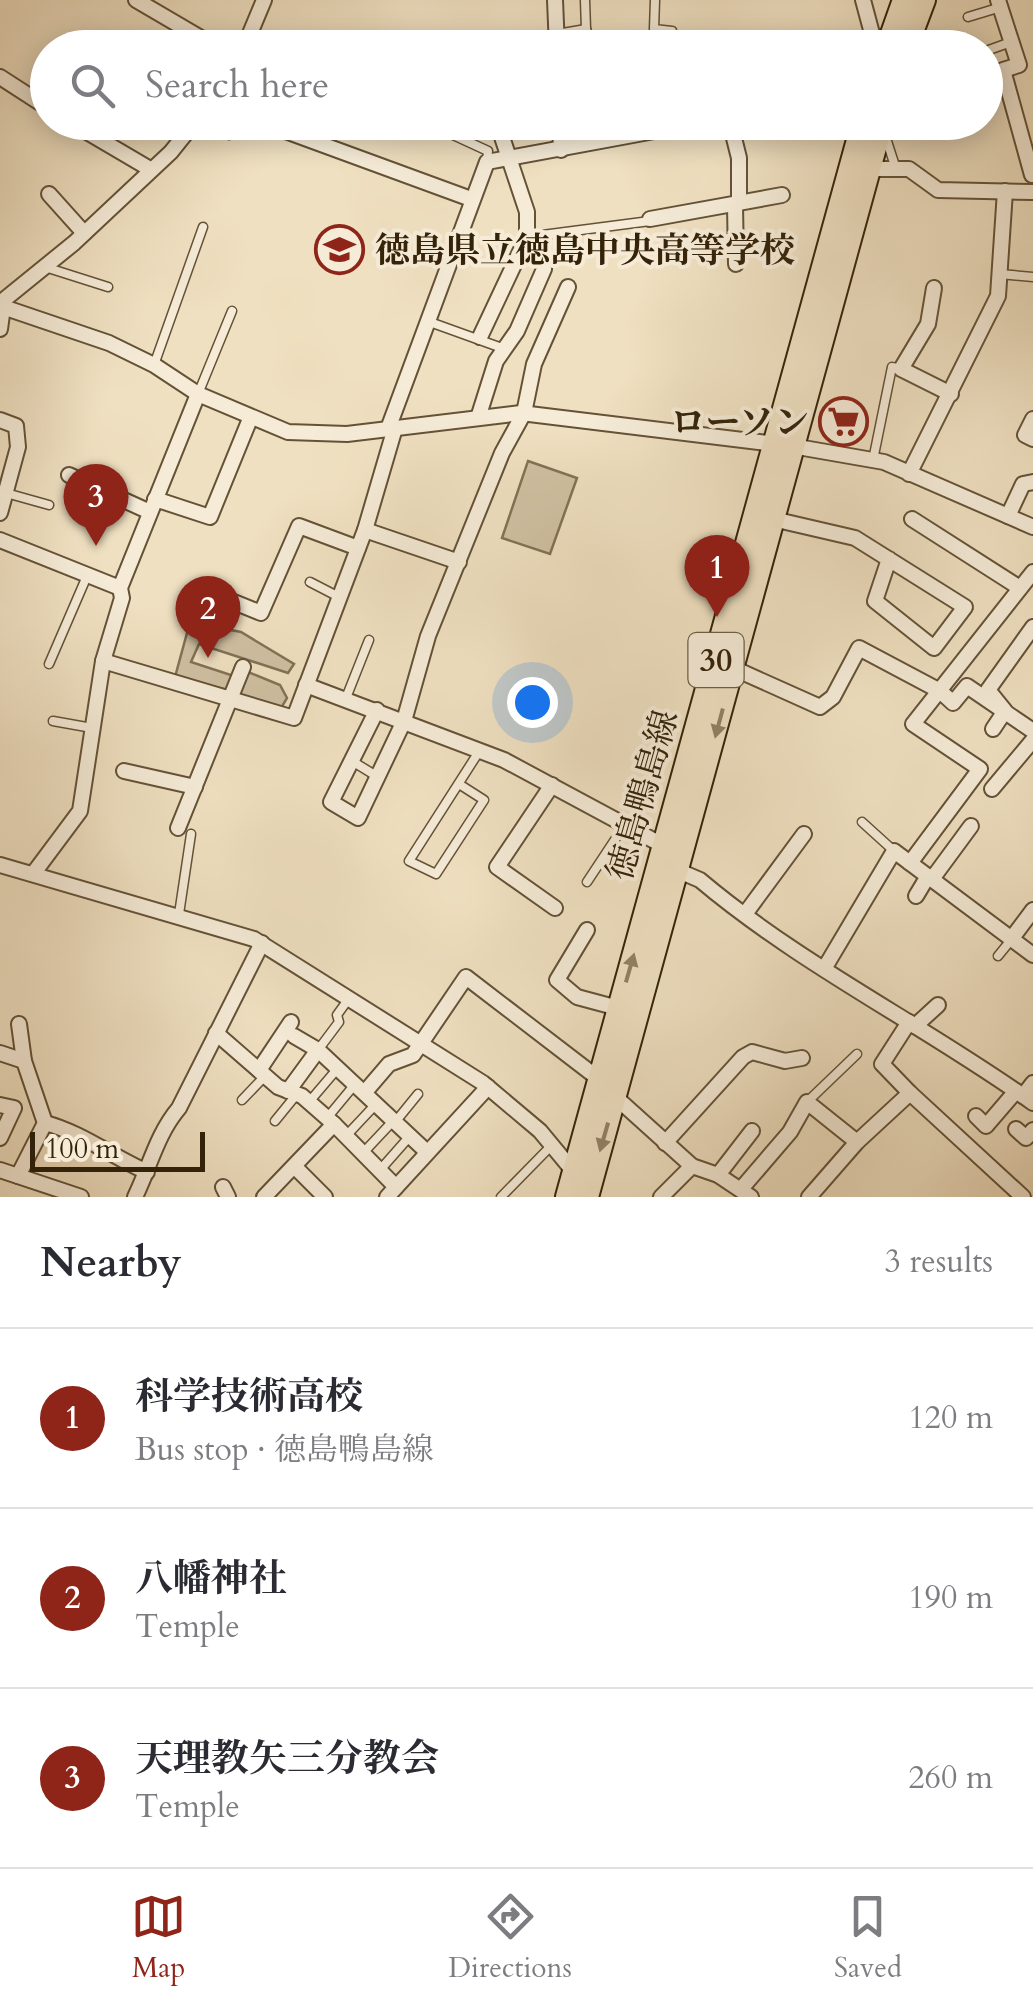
<!DOCTYPE html>
<html lang="en">
<head>
<meta charset="utf-8">
<style>
	body { margin:0; font-family:Cardo,"Noto Serif JP",serif; background:#f7f7f7; color:#2b2b33 }
	.scale { position:absolute; left:30px; bottom:25px; width:175px; box-sizing:border-box; padding-left:10px; border:5px solid #352309; border-top:0; font-size:28px; line-height:35px; white-space:nowrap; color:#352309; -webkit-text-stroke:8px #f5ebd7; paint-order:stroke }
	.you { position:absolute; left:532px; top:702px; width:35px; height:35px; margin:-25px; border:8px solid #fff; border-radius:50%; background:#1a73e8; box-shadow:0 0 0 15px #1a73e833 }
	.badge { display:grid; place-items:center; width:65px; height:65px; border-radius:50%; background:#8f2418; color:#fff; font-size:32px; font-weight:700 }
	.pin { position:absolute; translate:-50% -82px; filter:drop-shadow(0 2px 5px #0008) }
	.pin::after { content:''; position:absolute; top:52px; width:35px; height:30px; background:inherit; clip-path:polygon(0 0,100% 0,50% 100%) }
	.list { margin:0; padding:0; list-style:none }
	h2 { display:flex; justify-content:space-between; align-items:center; height:130px; margin:0; padding:0 40px; font-size:42px }
	h2 small { font-size:32px; font-weight:400; color:#7c7c81 }
	.list li { display:grid; grid-template-columns:65px 1fr auto; gap:30px; align-items:center; box-sizing:border-box; height:180px; padding:0 40px; border-top:2px solid #e1e1e2 }
	.list b { display:block; font-size:38px; white-space:nowrap }
	.list p { margin:0; font-size:32px; white-space:nowrap; color:#7c7c81 }
	.list em { font-size:32px; font-style:normal; color:#7c7c81 }
	.icon { flex:none; width:55px; height:55px; fill:none; stroke:currentColor; stroke-width:2; stroke-linecap:round; stroke-linejoin:round }
	.map { position:relative; flex:none; width:1033px; height:1197px; overflow:hidden }
	.search { position:absolute; background:#fff; box-shadow:0 5px 25px #0003; left:30px; right:30px; top:30px; height:110px; display:flex; align-items:center; gap:25px; box-sizing:border-box; padding:0 35px; border-radius:55px; color:#7c7c81; font-size:38px }
	.sheet { height:670px; background:#fff }
	nav { display:flex; justify-content:space-around; align-items:center; box-sizing:border-box; height:140px; border-top:2px solid #e1e1e2; background:#fff; font-size:28px; color:#7c7c81 }
	nav a { display:grid; justify-items:center; gap:5px }
	nav .on { color:#8f2418 }
	.map>svg:first-child { display:block }
	.green { fill:#cfc0a2; stroke:#827256; stroke-width:2.5 }
	.lines { fill:none; stroke-linecap:round; stroke-linejoin:round }
	.service-casing { stroke:#645237; stroke-width:11 }
	.minor-casing { stroke:#645237; stroke-width:18 }
	.primary-casing { stroke:#352309; stroke-width:26 }
	.service { stroke:#f5ebd7; stroke-width:8 }
	.minor { stroke:#f5ebd7; stroke-width:14 }
	.primary { stroke:#efe0c1; stroke-width:22 }
	.oneway { fill:#928265 }
	.labels { text-anchor:middle; stroke-width:8; stroke-linejoin:round; paint-order:stroke }
	.shield { fill:#f5ebd7; stroke:#6f5f47; stroke-width:2.5 }
	.shield-label { font-size:32px; font-weight:bold; fill:#352309 }
	.poi-label { font-size:35px; font-weight:bold; fill:#352309; stroke:#f5ebd7; text-anchor:start }
	.street-label { font-size:35px; fill:#352309; stroke:#f5ebd7 }
</style>
</head>
<body>
<div class="map">
<svg width="1033" height="1197" viewBox="0 0 1033 1197">
	<rect width="100%" height="100%" fill="#efe0c1"/>
	<filter id="stains"><feTurbulence type="fractalNoise" baseFrequency=".002" numOctaves="4"/><feColorMatrix values="0 0 0 0 .2 0 0 0 0 .09 0 0 0 0 .02 0 0 0 .5 -.17"/></filter>
	<radialGradient id="worn" r=".72"><stop offset=".6" stop-color="#630" stop-opacity="0"/><stop offset="1" stop-color="#630" stop-opacity=".3"/></radialGradient>
	<g class="green">
		<path d="M528,461L577,478L550,554L502,538Z"/>
		<path d="M190,622L241,632L294,664L288,673L199,644L191,662L234,676L228,690L175,677Z"/>
		<path d="M248,672L280,685L287,698L280,710L239,696Z"/>
	</g>
	<g class="lines">
		<defs>
			<g id="service">
				<path d="M585,0L586,29L593,48"/>
				<path d="M655,0L654,29L672,31L673,48"/>
				<path d="M968,17L1001,7"/>
				<path d="M557,34L586,29"/>
				<path d="M986,51L1011,42"/>
				<path d="M986,76L1003,70"/>
				<path d="M209,122L229,135"/>
				<path d="M425,122L488,151L487,162"/>
				<path d="M885,135L896,169"/>
				<path d="M527,237L650,221"/>
				<path d="M45,267L108,287"/>
				<path d="M1000,274L1033,277"/>
				<path d="M427,321L502,348"/>
				<path d="M154,365L203,227"/>
				<path d="M198,394L232,311"/>
				<path d="M873,460L892,367L901,369"/>
				<path d="M6,493L49,505"/>
				<path d="M310,582L339,597"/>
				<path d="M49,664L87,576"/>
				<path d="M346,698L369,640"/>
				<path d="M53,721L92,728"/>
				<path d="M352,761L378,777"/>
				<path d="M459,784L484,800L436,874L409,861L480,750"/>
				<path d="M862,822L894,851"/>
				<path d="M587,882L626,823"/>
				<path d="M179,914L191,834"/>
				<path d="M998,956L1011,940"/>
				<path d="M318,1050L339,1022L337,1015L350,997"/>
				<path d="M242,1100L265,1076"/>
				<path d="M309,1102L338,1068"/>
				<path d="M807,1102L857,1054"/>
				<path d="M327,1118L356,1083"/>
				<path d="M275,1121L297,1094"/>
				<path d="M396,1121L418,1094"/>
				<path d="M346,1136L377,1103"/>
				<path d="M363,1153L394,1120"/>
				<path d="M380,1170L410,1136"/>
				<path d="M501,1197L552,1145"/>
			</g>
			<g id="minor">
				<path d="M136,0L218,48"/>
				<path d="M555,0L557,48"/>
				<path d="M863,0L874,41L885,48"/>
				<path d="M998,0L1019,65L1003,70L1032,175"/>
				<path d="M244,48L264,0"/>
				<path d="M0,77L48,108"/>
				<path d="M70,122L150,169"/>
				<path d="M560,122L561,150"/>
				<path d="M730,122L739,158V201"/>
				<path d="M280,129L471,199"/>
				<path d="M869,169H909L938,190L1033,192"/>
				<path d="M49,194L84,233"/>
				<path d="M735,204L736,264"/>
				<path d="M650,219L782,195"/>
				<path d="M934,288L928,324L901,369L951,394"/>
				<path d="M0,303L74,243L171,152L195,122"/>
				<path d="M0,306L109,343L154,365L198,394L288,432L347,434L521,413L792,446L884,462L1033,527"/>
				<path d="M0,329L3,307"/>
				<path d="M480,337L527,237V212L497,122"/>
				<path d="M478,418L496,361L517,331L544,269"/>
				<path d="M1033,419L1025,435L1033,439"/>
				<path d="M0,420L16,426L18,447L0,513"/>
				<path d="M388,429L487,162L703,122"/>
				<path d="M909,474L998,296L1005,191"/>
				<path d="M69,475L150,512"/>
				<path d="M155,499L210,517L250,419"/>
				<path d="M1008,516L1023,484L1033,482"/>
				<path d="M773,519L855,538L965,607L934,648L875,601L889,559"/>
				<path d="M912,519L1020,588"/>
				<path d="M365,530L459,562"/>
				<path d="M0,540L120,588"/>
				<path d="M214,594L261,613L299,526L358,548"/>
				<path d="M103,661L294,718L365,530L395,428"/>
				<path d="M733,668L820,707L833,697L859,648L940,691L953,703L967,686L1033,731"/>
				<path d="M306,685L504,760L664,846L679,871L700,880C802,966 924,1025 1033,1103"/>
				<path d="M377,710L331,802L358,818L404,721L428,636L502,453L524,413L534,364L568,287"/>
				<path d="M993,729L1005,711L988,690L1033,627"/>
				<path d="M124,771L195,787"/>
				<path d="M552,785L497,867L555,908"/>
				<path d="M992,789L1033,740"/>
				<path d="M178,828L243,667"/>
				<path d="M910,863L980,769L913,724L1033,572"/>
				<path d="M0,865L254,939L483,1083L540,1131L574,1172"/>
				<path d="M33,874L80,811L103,661L122,598L120,588L198,394"/>
				<path d="M932,879L971,826"/>
				<path d="M916,896L928,876"/>
				<path d="M745,914L804,834"/>
				<path d="M587,930L557,980L577,997L618,1008"/>
				<path d="M1012,938L1033,910"/>
				<path d="M824,969L894,851L1033,955"/>
				<path d="M915,1026L938,1005"/>
				<path d="M216,1033L278,1087L302,1096L334,1124L264,1197"/>
				<path d="M294,1036L318,1050"/>
				<path d="M0,1053L24,1061"/>
				<path d="M259,1070L291,1022"/>
				<path d="M288,1091L318,1050L427,1152"/>
				<path d="M365,1092L389,1064L413,1055L466,977L599,1079"/>
				<path d="M611,1093L692,1166L718,1175L751,1197"/>
				<path d="M910,1093L1023,1197"/>
				<path d="M1023,1096L1033,1083"/>
				<path d="M0,1105L14,1108L0,1138"/>
				<path d="M976,1116L986,1126L1016,1091"/>
				<path d="M45,1123C80,1132 113,1157 147,1172"/>
				<path d="M334,1124L396,1187"/>
				<path d="M1016,1129L1026,1138L1033,1130"/>
				<path d="M665,1143L743,1057L752,1052L785,1061L802,1058"/>
				<path d="M295,1167L325,1197"/>
				<path d="M0,1170L18,1176L45,1123L24,1061L19,1024"/>
				<path d="M718,1175L752,1131"/>
				<path d="M18,1176L81,1197"/>
				<path d="M223,1187L228,1197"/>
				<path d="M741,1189L790,1132L807,1102L857,1142"/>
				<path d="M135,1197C150,1166 157,1134 179,1108L262,943"/>
				<path d="M387,1197L488,1087"/>
				<path d="M661,1197L692,1166"/>
				<path d="M809,1197L857,1142L910,1093L882,1064L909,1022"/>
			</g>
			<g id="primary">
				<path d="M887,48L904,0"/>
				<path d="M906,48L924,0"/>
				<path d="M567,1197L863,122"/>
				<path d="M587,1197L882,122"/>
			</g>
		</defs>
		<use href="#service" class="service-casing"/>
		<use href="#minor" class="minor-casing"/>
		<use href="#primary" class="primary-casing"/>
		<use href="#service" class="service"/>
		<use href="#minor" class="minor"/>
		<use href="#primary" class="primary"/>
	</g>
	<defs><path id="oneway-solid" d="M-6-.8H1V-3.2L6.5 0L1 3.2V.8H-6Z" transform="scale(2.5)"/></defs>
	<g class="oneway">
		<use href="#oneway-solid" transform="translate(719 723) rotate(105)"/>
		<use href="#oneway-solid" transform="translate(630 968) rotate(-74)"/>
		<use href="#oneway-solid" transform="translate(604 1137) rotate(106)"/>
	</g>
	<defs>
		<symbol id="school-ring" viewBox="-11 -11 22 22"><circle r="9.5" fill="#f5ebd7" stroke="#8f2418" stroke-width="1.5"/><path d="M0-5L7-2L0 1L-7-2ZM-4 1L0 2.5L4 1V4Q0 6-4 4Z" fill="#8f2418"/></symbol>
		<symbol id="supermarket-ring" viewBox="-11 -11 22 22"><circle r="9.5" fill="#f5ebd7" stroke="#8f2418" stroke-width="1.5"/><path d="M-6-5.5h2.5l.6 2H6L4.5 2H-2.5L-4.4-4H-6ZM-1.5 3.2a1.3 1.3 0 1 0 .1 0ZM3 3.2a1.3 1.3 0 1 0 .1 0Z" fill="#8f2418"/></symbol>
	</defs>
	<g fill-rule="evenodd">
		<use href="#school-ring" x="312" y="222" width="55" height="55"/>
		<use href="#supermarket-ring" x="816" y="394" width="55" height="55"/>
	</g>
	<g class="labels">
		<rect class="shield" x="688.5" y="633" width="55" height="54" rx="8"/>
		<g class="shield-label">
			<text x="716" y="671">30</text>
		</g>
		<g class="poi-label">
			<text x="375" y="262">徳島県立徳島中央高等学校</text>
			<text x="809" y="434" text-anchor="end">ローソン</text>
		</g>
		<g class="street-label">
			<text transform="translate(642 795) rotate(-74)" y="12">徳島鴨島線</text>
		</g>
	</g>
	<rect width="100%" height="100%" filter="url(#stains)"/>
	<rect width="100%" height="100%" fill="url(#worn)"/>
</svg>
<div class="scale">100 m</div>
<div class="you"></div>
<div class="pin badge" style="left:717px;top:617px">1</div>
<div class="pin badge" style="left:208px;top:658px">2</div>
<div class="pin badge" style="left:96px;top:546px">3</div>
<div class="search"><svg class="icon" aria-label="search" viewBox="0 0 24 24"><circle cx="10" cy="10" r="6"/><path d="M15 15l6 6"/></svg>Search here</div>
</div>
<section class="sheet">
<h2>Nearby<small>3 results</small></h2>
<ul class="list">
<li><span class="badge">1</span><div><b>科学技術高校</b><p>Bus stop · 徳島鴨島線</p></div><em>120 m</em></li>
<li><span class="badge">2</span><div><b>八幡神社</b><p>Temple</p></div><em>190 m</em></li>
<li><span class="badge">3</span><div><b>天理教矢三分教会</b><p>Temple</p></div><em>260 m</em></li>
</ul>
</section>
<nav>
<a class="on"><svg class="icon" aria-label="map" viewBox="0 0 24 24"><path d="M3 6l6-2 6 2 6-2v14l-6 2-6-2-6 2zM9 4v14M15 6v14"/></svg>Map</a>
<a><svg class="icon" aria-label="directions" viewBox="0 0 24 24"><path d="M12 3l9 9-9 9-9-9zM9 14v-3h6M13 9l2 2-2 2"/></svg>Directions</a>
<a><svg class="icon" aria-label="saved" viewBox="0 0 24 24"><path d="M7 4h10v16l-5-4-5 4z"/></svg>Saved</a>
</nav>
</body>
</html>
